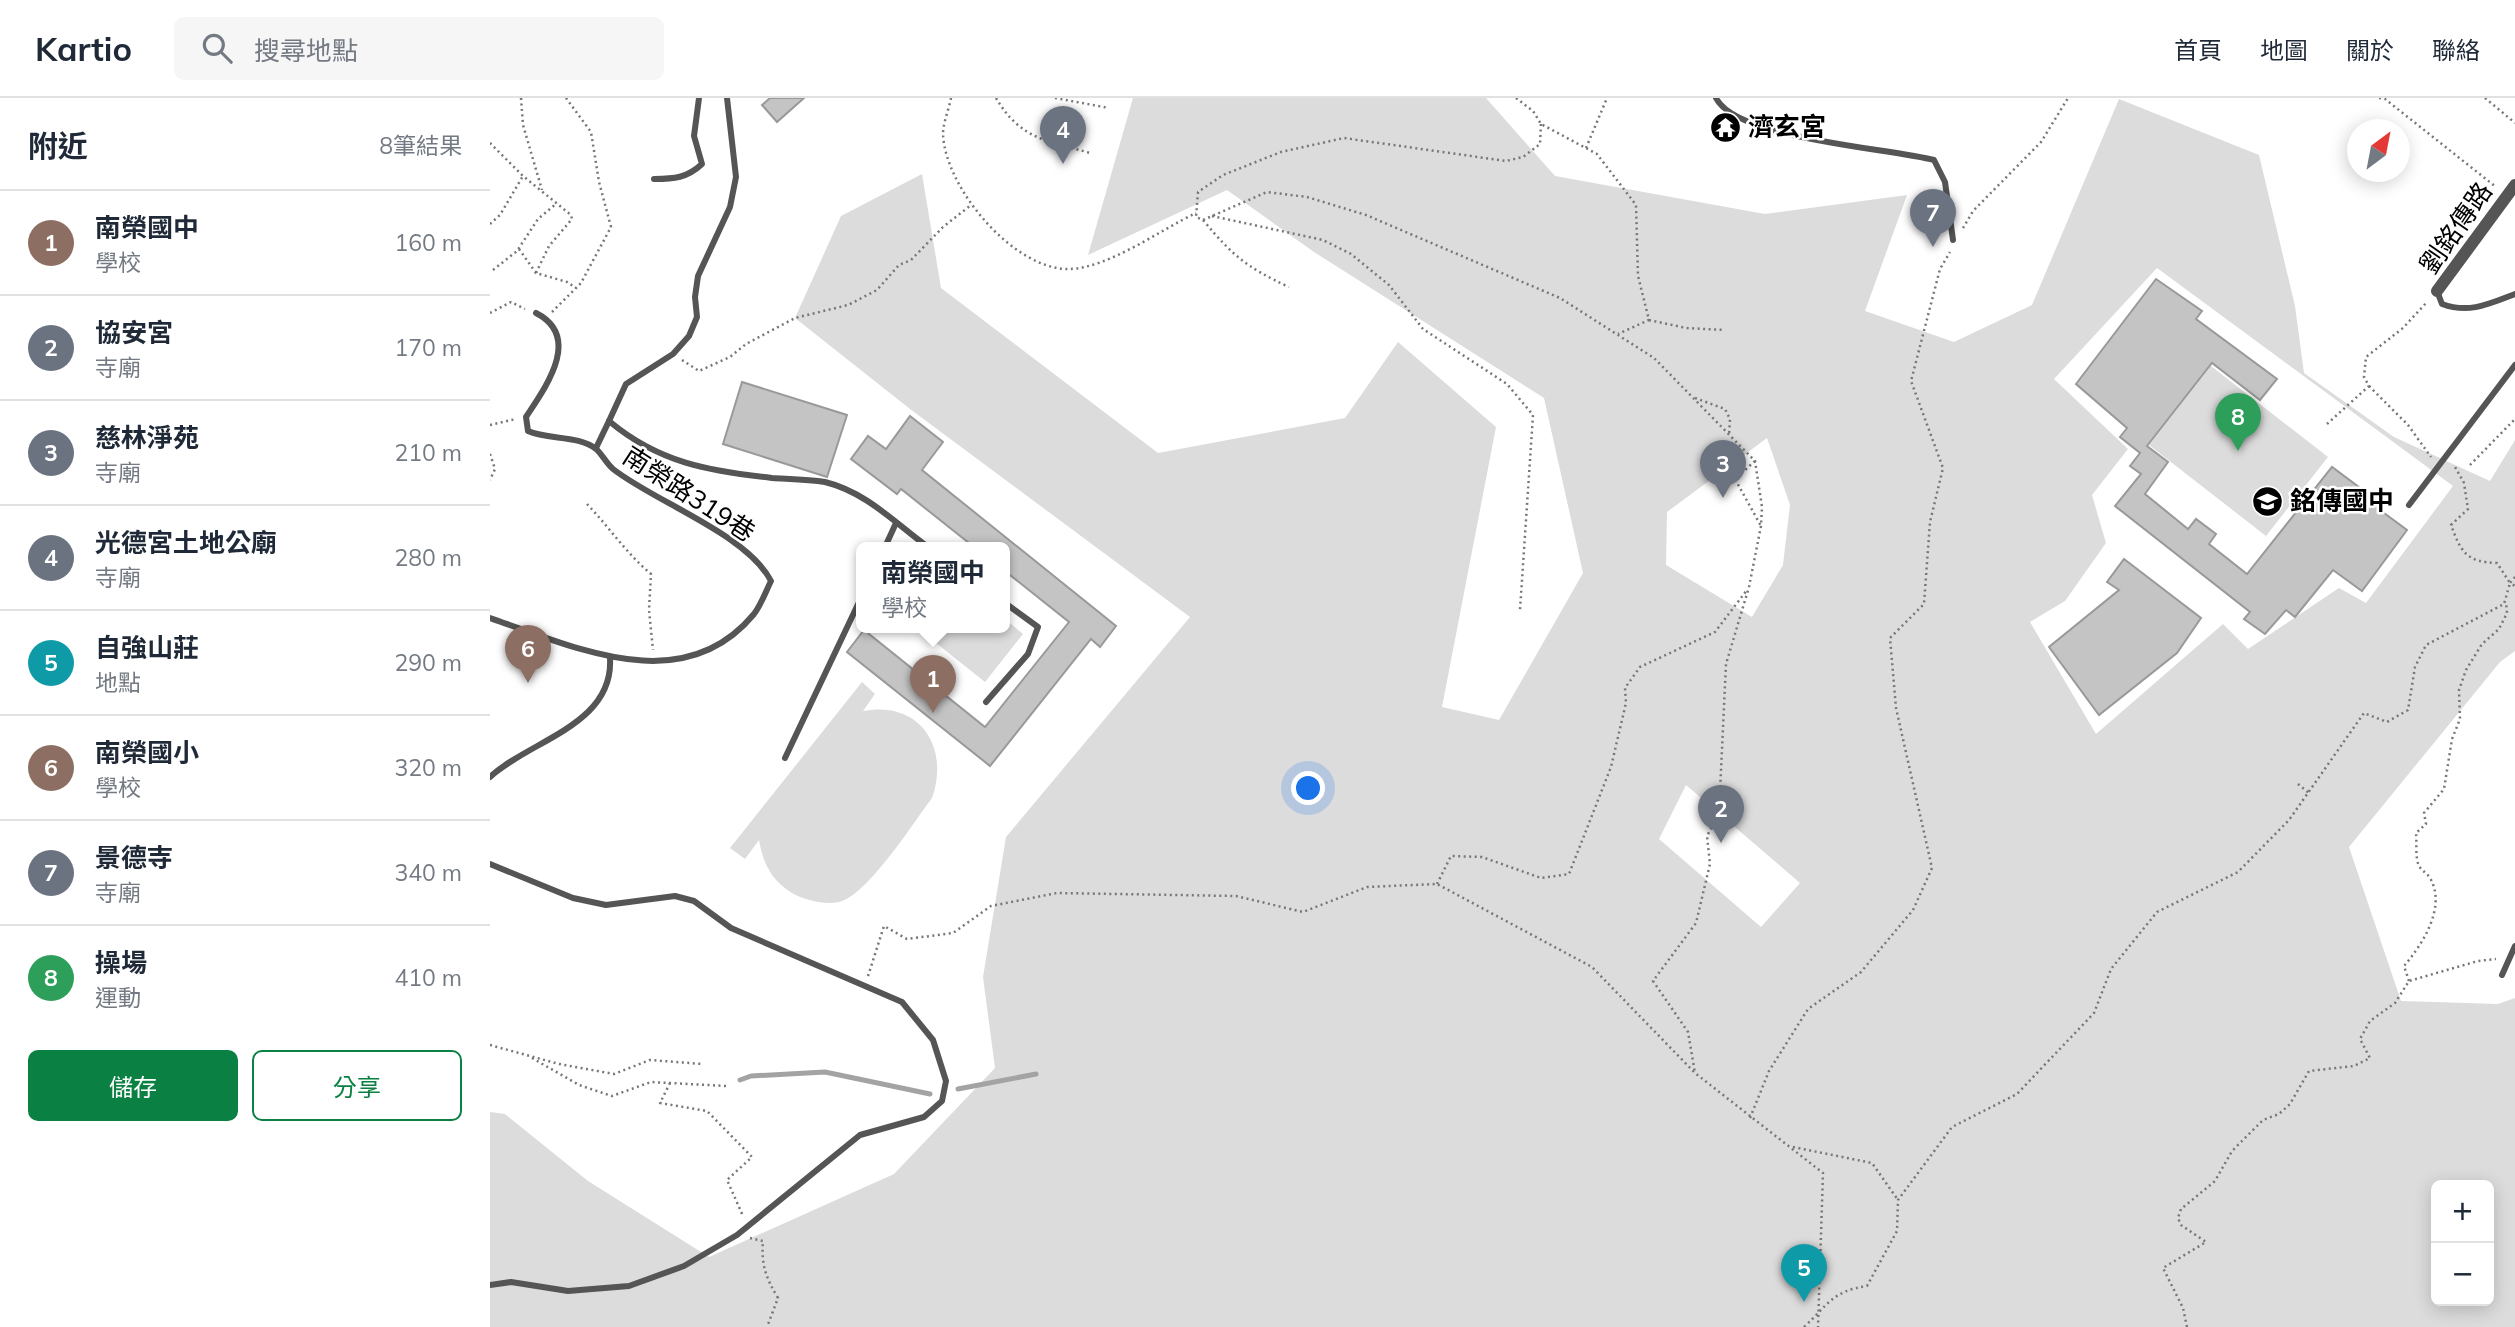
<!DOCTYPE html>
<html lang="zh-TW">
<head>
<meta charset="utf-8">
<style>
	body { margin:0; font-family:Mulish,"Noto Sans TC",sans-serif; background:#f6f6f7; color:#1f2937 }
	.controls { position:absolute; right:21px; bottom:21px; display:grid; overflow:hidden; border-radius:10px; box-shadow:0 4px 18px #0003 }
	.controls button { width:63px; height:63px; display:grid; place-items:center; padding:0; border:0; border-bottom:2px solid #e0e1e3; background:#fff; color:#1f2937; font:35px sans-serif }
	.compass { position:absolute; left:1857px; top:21px; width:63px; height:63px; border-radius:50%; background:#fff; box-shadow:0 4px 18px #0003; rotate:32deg }
	.you { position:absolute; left:819px; top:691px; width:24px; height:24px; margin:-18px; border:5px solid #fff; border-radius:50%; background:#1a73e8; box-shadow:0 0 0 10px #1a73e833 }
	.badge { display:grid; place-items:center; width:46px; height:46px; border-radius:50%; background:#0b8043; color:#fff; font-size:23px; font-weight:700 }
	.pin { position:absolute; translate:-50% -58px; filter:drop-shadow(0 2px 4px #0008) }
	.pin::after { content:''; position:absolute; top:37px; width:24px; height:21px; background:inherit; clip-path:polygon(0 0,100% 0,50% 100%) }
	.popup { position:absolute; left:366px; top:444px; width:154px; height:91px; box-sizing:border-box; display:grid; place-content:center; border-radius:10px; background:#fff; filter:drop-shadow(0 2px 5px #0005); font-size:23px; white-space:nowrap; color:#747a83 }
	.popup b { font-size:26px; color:#1f2937 }
	.popup::after { content:''; position:absolute; left:50%; top:100%; margin-left:-14px; border:14px solid transparent; border-top-color:#fff }
	.list { margin:0; padding:0; list-style:none }
	h2 { display:flex; justify-content:space-between; align-items:center; height:91px; margin:0; padding:0 28px; font-size:30px }
	h2 small { font-size:23px; font-weight:400; color:#747a83 }
	.list li { display:grid; grid-template-columns:46px 1fr auto; gap:21px; align-items:center; box-sizing:border-box; height:105px; padding:0 28px; border-top:2px solid #e0e1e3 }
	.list b { display:block; font-size:26px; white-space:nowrap }
	.list p { margin:0; font-size:23px; white-space:nowrap; color:#747a83 }
	.list em { font-size:23px; font-style:normal; color:#747a83 }
	.actions { display:flex; gap:14px; padding:21px 28px }
	.actions a { flex:1; padding:16px 0; border:2px solid #0b8043; border-radius:10px; text-align:center; font-size:24px; color:#0b8043 }
	.actions .main { background:#0b8043; color:#fff }
	.icon { flex:none; width:38px; height:38px; fill:none; stroke:currentColor; stroke-width:2; stroke-linecap:round; stroke-linejoin:round }
	.map { position:relative; flex:none; width:2025px; height:1229px; overflow:hidden }
	header { display:flex; align-items:center; gap:42px; box-sizing:border-box; height:98px; padding:0 35px; background:#fff; border-bottom:2px solid #e0e1e3 }
	header strong { font-size:33px }
	nav { display:flex; gap:38px; margin-inline-start:auto; font-size:24px }
	.search { width:490px; height:63px; background:#f6f6f7; display:flex; align-items:center; gap:18px; box-sizing:border-box; padding:0 24px; border-radius:10px; color:#747a83; font-size:26px }
	main { display:flex }
	aside { flex:1; background:#fff }
	.map>svg:first-child { display:block }
	.green { fill:#dcdcdc; fill-rule:evenodd }
	.lines { fill:none; stroke-linecap:round; stroke-linejoin:round }
	.stream { stroke:#a3a3a3; stroke-width:5 }
	.building { fill:#c4c4c4; stroke:#999; stroke-width:2 }
	.path { stroke:#777; stroke-width:2.5; stroke-dasharray:2 3.5; stroke-linecap:butt }
	.service { stroke:#555; stroke-width:6 }
	.minor { stroke:#555; stroke-width:12 }
	.labels { text-anchor:middle; stroke-width:5; stroke-linejoin:round; paint-order:stroke }
	.poi-label { font-size:26px; font-weight:bold; fill:#000; stroke:#fff; text-anchor:start }
	.street-label { font-size:26px; fill:#000; stroke:#fff }
</style>
</head>
<body>
<header>
<strong>Kartio</strong>
<div class="search"><svg class="icon" aria-label="search" viewBox="0 0 24 24"><circle cx="10" cy="10" r="6"/><path d="M15 15l6 6"/></svg>搜尋地點</div>
<nav><a>首頁</a><a>地圖</a><a>關於</a><a>聯絡</a></nav>
</header>
<main>
<aside>
<h2>附近<small>8筆結果</small></h2>
<ul class="list">
<li><span class="badge" style="background:#8d6e63">1</span><div><b>南榮國中</b><p>學校</p></div><em>160 m</em></li>
<li><span class="badge" style="background:#6b7280">2</span><div><b>協安宮</b><p>寺廟</p></div><em>170 m</em></li>
<li><span class="badge" style="background:#6b7280">3</span><div><b>慈林淨苑</b><p>寺廟</p></div><em>210 m</em></li>
<li><span class="badge" style="background:#6b7280">4</span><div><b>光德宮土地公廟</b><p>寺廟</p></div><em>280 m</em></li>
<li><span class="badge" style="background:#0f9aa8">5</span><div><b>自強山莊</b><p>地點</p></div><em>290 m</em></li>
<li><span class="badge" style="background:#8d6e63">6</span><div><b>南榮國小</b><p>學校</p></div><em>320 m</em></li>
<li><span class="badge" style="background:#6b7280">7</span><div><b>景德寺</b><p>寺廟</p></div><em>340 m</em></li>
<li><span class="badge" style="background:#2e9e5b">8</span><div><b>操場</b><p>運動</p></div><em>410 m</em></li>
</ul>
<div class="actions"><a class="main">儲存</a><a>分享</a></div>
</aside>
<div class="map">
<svg width="2025" height="1229" viewBox="0 0 2025 1229">
	<rect width="100%" height="100%" fill="#fff"/>
	<g class="green">
		<path d="M643,0H996L1065,78L1275,116L1417,97L1375,213L1464,244L1542,207L1629,1L1769,57L1805,208L1814,275L1904,339L2000,383L2025,342V553L2010,564L1859,749L1911,903L2008,906L2025,900V1229H0V1014L15,1016L98,1083L219,1159L404,1076L505,970L493,879L516,739L700,519L420,311L305,220L351,118L432,76L451,190L668,355L855,320L908,244L1006,329L952,609L1009,622L1093,475L1054,300L824,154L737,92L598,157ZM1667,170L1963,388L1876,505L1849,490L1758,551L1733,526L1606,636L1540,524L1575,503L1616,445L1602,397L1638,351L1564,281ZM1277,340L1300,407L1293,467L1262,519L1176,467L1177,414ZM1196,687L1310,785L1271,829L1169,741ZM1946,1087H1999V1203H1946Z"/>
		<path d="M1721,268L1838,359L1776,438L1659,347Z"/>
		<path d="M515,521L533,536L495,584L426,529H515Z"/>
		<path d="M372,584L385,596L373,613C430,602 460,649 442,700C423,725 378,797 349,804C335,807 314,802 302,795C281,782 273,765 269,742L255,761L240,750Z"/>
	</g>
	<g class="lines">
		<g class="stream">
			<path d="M250,982L261,978L335,974L440,996"/>
			<path d="M468,991L546,976"/>
		</g>
	</g>
	<g class="building">
		<path d="M280,0H314L287,24L272,7Z"/>
		<path d="M1666,181L1712,213L1706,221L1787,281L1770,302L1722,265L1657,348L1678,364L1655,396L1698,431L1706,421L1726,436L1719,446L1757,476L1842,369L1893,407L1890,412L1917,432L1872,493L1843,472L1805,519L1796,512L1775,536L1754,521L1760,514L1625,408L1651,376L1640,368L1650,355L1630,339L1637,330L1586,286Z"/>
		<path d="M252,284L357,317L337,379L233,346Z"/>
		<path d="M420,318L453,344L432,372L626,528L610,549L601,541L500,668L357,554L374,532L495,629L579,524L515,473V449H484L411,391L407,396L361,361L378,338L396,351Z"/>
		<path d="M1634,461L1711,520L1687,555L1609,617L1559,549L1629,492L1617,484Z"/>
	</g>
	<g class="lines">
		<g class="path">
			<path d="M31,0L33,27L52,92"/>
			<path d="M461,0C459,11 453,25 453,36C455,90 524,172 579,171C619,170 670,132 706,115"/>
			<path d="M506,0C531,42 556,42 600,55"/>
			<path d="M565,0L619,10"/>
			<path d="M1026,0L1043,13L1051,26L1107,56L1146,107L1148,178L1159,222L1128,236"/>
			<path d="M1889,0L1895,1L2006,89"/>
			<path d="M1995,0L2025,25"/>
			<path d="M1051,26L1050,46L1033,59L1016,63L854,40L791,54L733,77L708,94L706,119L713,122L777,94L817,99L876,117L1070,200L1164,260L1265,363L1272,409L1271,428L1259,489L1236,566L1229,715L1217,738L1220,766L1206,825L1163,883L1198,934L1205,975"/>
			<path d="M0,45L33,78L81,117L82,121L59,148L46,175"/>
			<path d="M1096,50L1117,0"/>
			<path d="M722,118L833,142L861,156L899,187L933,231L1017,286L1043,317L1030,512"/>
			<path d="M713,122C743,158 756,169 799,189"/>
			<path d="M0,126L10,117L33,78"/>
			<path d="M1473,130L1483,113L1551,44L1578,0"/>
			<path d="M29,151L46,175L77,184L86,190"/>
			<path d="M3,172L27,153L48,121L67,105"/>
			<path d="M62,214L91,185L121,129L109,84L101,34L76,0"/>
			<path d="M0,215L21,204L35,211"/>
			<path d="M1159,222L1196,230L1235,232"/>
			<path d="M192,262L209,273L240,259L256,246L305,220L358,207L387,192L409,167L421,162L453,129L481,107"/>
			<path d="M1879,288L1918,327L1941,359"/>
			<path d="M1205,300L1235,311L1240,321L1239,338"/>
			<path d="M1837,326L1879,288L1874,279L1876,259L1913,230L1937,204"/>
			<path d="M0,327L26,321"/>
			<path d="M0,356L5,371L0,382"/>
			<path d="M1265,363L1245,381L1271,428"/>
			<path d="M1980,367L2025,321"/>
			<path d="M97,406C119,429 136,455 161,476L159,512L163,552"/>
			<path d="M2025,479L2020,485L2025,488"/>
			<path d="M1808,686L1819,695"/>
			<path d="M947,786L961,758L992,759L1051,780L1079,776L1121,669L1136,605L1135,590L1150,569L1225,534L1257,492"/>
			<path d="M378,878L394,828L417,841L463,835L501,808L567,795L746,798L813,814L877,789L947,786L1102,869L1205,975L1333,1075L1328,1229"/>
			<path d="M1919,883L1914,868C1932,847 1957,809 1940,780C1937,775 1932,773 1929,768C1925,760 1927,744 1926,735L1936,726L1934,715L1954,691L1962,641L1970,621L1969,592L1976,572L1992,546L2009,531L2017,515L2016,504"/>
			<path d="M0,947L69,966L124,976L160,962L213,966"/>
			<path d="M42,960L89,987L122,998L161,984L236,988"/>
			<path d="M180,985L170,1005L217,1013L262,1059L237,1082L253,1118"/>
			<path d="M1260,1020L1279,973L1318,911L1371,874L1423,812L1442,770L1406,610L1400,540L1434,506L1440,424L1453,370L1421,283L1450,171L1460,154"/>
			<path d="M1303,1049L1382,1065L1408,1102"/>
			<path d="M260,1140L273,1143C271,1167 276,1180 288,1200L277,1229"/>
			<path d="M1314,1229C1338,1207 1342,1193 1377,1188L1407,1133L1408,1102L1462,1029L1527,996L1604,915L1621,871L1667,814L1748,774L1799,722L1874,615L1897,624L1918,612L1925,569L1936,547L2014,506L2020,485L2007,465C1976,464 1971,454 1961,427L1978,411L1974,385L1964,367"/>
			<path d="M1697,1229L1693,1210L1673,1170L1716,1144L1691,1127L1688,1120L1691,1111L1725,1083L1742,1053L1773,1022L1789,1016L1800,1006L1819,973L1864,968L1880,960L1870,941L1880,923L1905,905L1919,883L1988,863L2006,861"/>
		</g>
		<g class="service">
			<path d="M1226,0C1246,41 1399,50 1444,62L1455,84L1463,142"/>
			<path d="M164,81C184,81 197,80 212,66L204,38L209,0"/>
			<path d="M1947,193L1952,206C1979,216 1999,206 2025,196"/>
			<path d="M119,323L136,286L183,256L199,238L207,219L205,199L208,178L240,109L246,79L237,0"/>
			<path d="M106,350L119,323C169,365 219,373 282,380C299,381 318,381 335,384C376,394 405,425 438,449"/>
			<path d="M1919,407L2025,267"/>
			<path d="M395,449L406,425"/>
			<path d="M0,520C85,549 193,602 264,516C271,507 276,493 281,483C257,436 165,404 123,371C116,365 112,356 106,351C89,337 58,342 38,333L36,319C55,290 93,239 46,215"/>
			<path d="M496,604L538,556L548,529L515,505"/>
			<path d="M295,660L371,500"/>
			<path d="M0,679C40,642 124,627 120,560"/>
			<path d="M0,766L83,800L116,807L185,798L204,803L241,830L412,904L443,942L456,983L452,1003L434,1019L370,1037L247,1137L194,1168L139,1188L78,1193L21,1184L0,1187"/>
			<path d="M2012,877L2025,848"/>
		</g>
		<path class="minor" d="M1947,193L2025,87"/>
	</g>
	<defs>
		<symbol id="temple-disc" viewBox="-11 -11 22 22"><circle r="9.5" fill="#000" stroke="#fff"/><path d="M0-6L5-2H3V0L6.5 2.5H4V6H1.5V3h-3V6H-4V2.5H-6.5L-3 0V-2H-5Z" fill="#fff"/></symbol>
		<symbol id="school-disc" viewBox="-11 -11 22 22"><circle r="9.5" fill="#000" stroke="#fff"/><path d="M0-5L7-2L0 1L-7-2ZM-4 1L0 2.5L4 1V4Q0 6-4 4Z" fill="#fff"/></symbol>
	</defs>
	<g fill-rule="evenodd">
		<use href="#temple-disc" x="1218" y="12" width="35" height="35"/>
		<use href="#school-disc" x="1760" y="386" width="35" height="35"/>
	</g>
	<g class="labels">
		<g class="poi-label">
			<text x="1258" y="38">濟玄宮</text>
			<text x="1800" y="412">銘傳國中</text>
		</g>
		<g class="street-label">
			<text transform="translate(1966 130) rotate(-55)" y="9">劉銘傳路</text>
			<text transform="translate(199 396) rotate(33)" y="9">南榮路319巷</text>
		</g>
	</g>
</svg>
<div class="controls">
<button>+</button>
<button>−</button>
</div>
<svg class="compass" viewBox="-18 -18 36 36"><path d="M0-13l5 13h-10z" fill="#e53935"/><path d="M0 13l5-13h-10z" fill="#747a83"/></svg>
<div class="you"></div>
<div class="pin badge" style="left:443px;top:615px;background:#8d6e63">1</div>
<div class="popup"><b>南榮國中</b>學校</div>
<div class="pin badge" style="left:1231px;top:745px;background:#6b7280">2</div>
<div class="pin badge" style="left:1233px;top:400px;background:#6b7280">3</div>
<div class="pin badge" style="left:573px;top:66px;background:#6b7280">4</div>
<div class="pin badge" style="left:1314px;top:1204px;background:#0f9aa8">5</div>
<div class="pin badge" style="left:38px;top:585px;background:#8d6e63">6</div>
<div class="pin badge" style="left:1443px;top:149px;background:#6b7280">7</div>
<div class="pin badge" style="left:1748px;top:353px;background:#2e9e5b">8</div>
</div>
</main>
</body>
</html>
